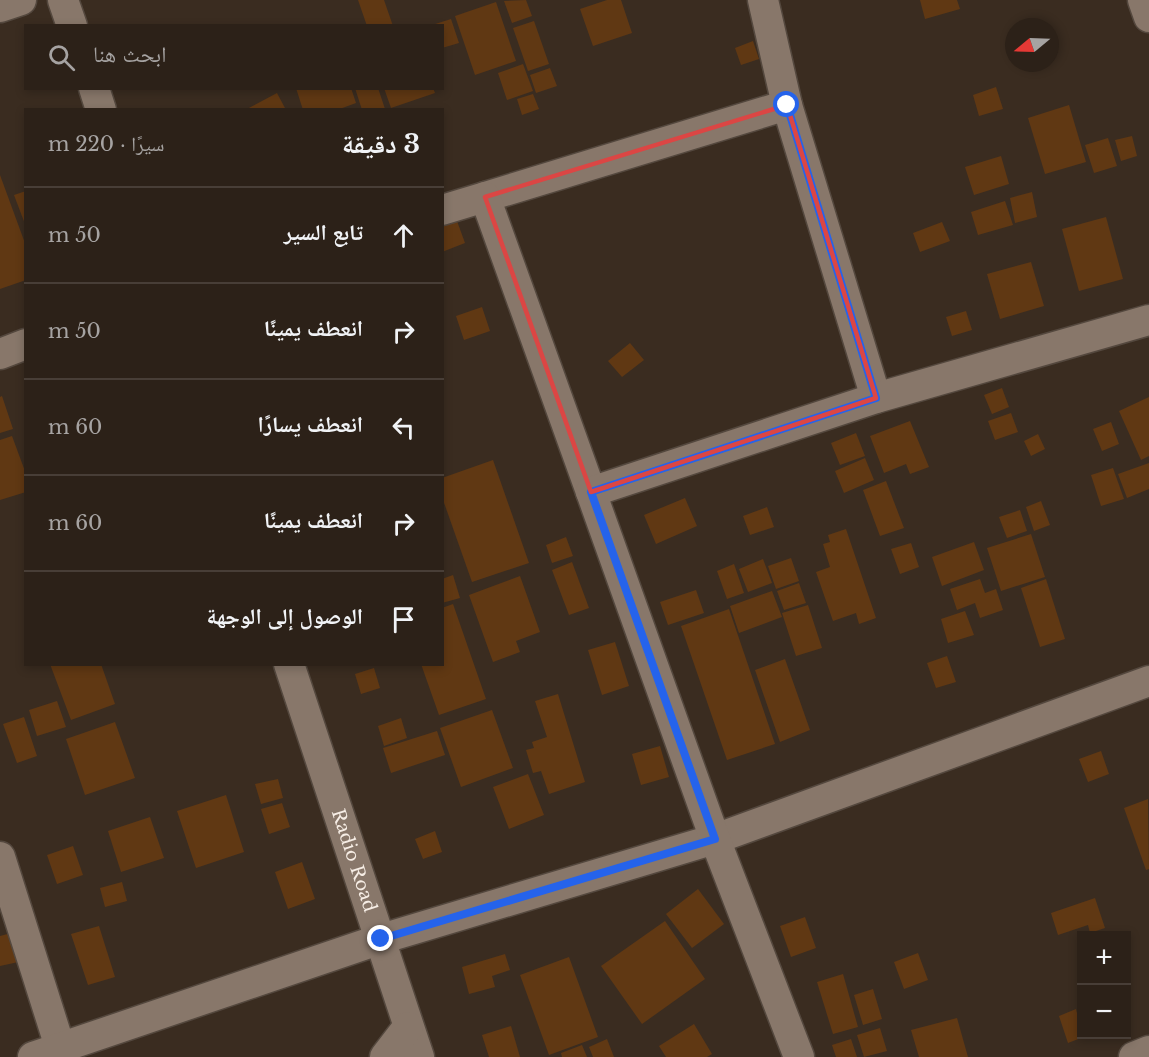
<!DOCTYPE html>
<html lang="ar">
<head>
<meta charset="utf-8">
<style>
	body { margin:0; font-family:"Libre Baskerville","Noto Naskh Arabic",serif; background:#382e25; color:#f1f3f6; direction:rtl }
	.controls { position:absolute; right:18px; bottom:18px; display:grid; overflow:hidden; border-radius:0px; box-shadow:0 3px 9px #0003 }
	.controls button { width:54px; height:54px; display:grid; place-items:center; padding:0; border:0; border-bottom:2px solid #483e37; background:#2c2118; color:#f1f3f6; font:30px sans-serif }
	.compass { position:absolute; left:1005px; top:18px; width:54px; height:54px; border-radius:50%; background:#2c2118; box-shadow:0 3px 9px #0003; rotate:251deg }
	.stop { position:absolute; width:18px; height:18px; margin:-14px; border:4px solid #2563eb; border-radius:50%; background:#fff }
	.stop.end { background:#2563eb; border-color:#fff; box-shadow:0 2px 6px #0008 }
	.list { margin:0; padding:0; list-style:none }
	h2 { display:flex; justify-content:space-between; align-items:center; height:78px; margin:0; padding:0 24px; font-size:26px }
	h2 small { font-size:20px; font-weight:400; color:#a6a3a2 }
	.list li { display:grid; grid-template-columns:39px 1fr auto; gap:18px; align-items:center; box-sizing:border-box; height:96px; padding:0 24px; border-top:2px solid #483e37 }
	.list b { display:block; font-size:22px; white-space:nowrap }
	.list em { font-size:20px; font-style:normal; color:#a6a3a2 }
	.icon { flex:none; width:33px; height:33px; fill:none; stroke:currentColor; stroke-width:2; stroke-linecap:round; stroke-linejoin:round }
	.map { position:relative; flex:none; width:1149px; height:1057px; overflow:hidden; direction:ltr }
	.search { position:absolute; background:#2c2118; box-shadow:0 3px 9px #0003; left:24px; top:24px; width:420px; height:66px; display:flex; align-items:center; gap:15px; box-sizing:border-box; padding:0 21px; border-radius:0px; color:#a6a3a2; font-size:22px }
	.panel { position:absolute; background:#2c2118; box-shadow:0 3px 9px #0003; left:24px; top:108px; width:420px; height:558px; border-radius:0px; direction:rtl }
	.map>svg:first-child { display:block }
	.building { fill:#603813 }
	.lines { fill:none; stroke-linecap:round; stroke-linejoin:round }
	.street-casing { stroke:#54483e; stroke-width:33 }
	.street { stroke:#88776a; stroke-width:30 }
	.route { stroke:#2563eb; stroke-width:8 }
	.marked { fill:none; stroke:#db4644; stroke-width:4.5; stroke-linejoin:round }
	.labels { text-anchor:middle; stroke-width:4.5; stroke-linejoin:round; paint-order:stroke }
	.street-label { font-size:18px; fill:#f6ede5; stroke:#1c1610 }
</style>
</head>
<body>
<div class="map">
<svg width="1149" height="1057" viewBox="0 0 1149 1057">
	<rect width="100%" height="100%" fill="#3a2c20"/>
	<g class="building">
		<path d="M358,0H384L393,26H367Z"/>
		<path d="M526,0L532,16L512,23L504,1Z"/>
		<path d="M607,0H621L632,33L593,46L580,9Z"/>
		<path d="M920,0H957L960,9L925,19Z"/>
		<path d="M496,2L516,61L475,75L455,16Z"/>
		<path d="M451,19L459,43L442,48V26L432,25Z"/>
		<path d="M534,21L549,64L528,71L513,28Z"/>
		<path d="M753,41L759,59L741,65L735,48Z"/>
		<path d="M523,64L533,91L507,100L498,73Z"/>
		<path d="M550,68L557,86L536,93L530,75Z"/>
		<path d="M996,87L1003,109L979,116L973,95Z"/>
		<path d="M296,88H351L356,103L337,110H303Z"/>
		<path d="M355,88H378L385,109L362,110Z"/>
		<path d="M384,88H433L435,93L391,108Z"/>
		<path d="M277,93L286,110H245Z"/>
		<path d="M533,94L539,109L522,115L517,99Z"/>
		<path d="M1069,105L1086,162L1045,174L1028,118Z"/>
		<path d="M1132,136L1137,156L1121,161L1115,140Z"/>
		<path d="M1108,138L1117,166L1094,173L1085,145Z"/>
		<path d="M1001,156L1009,184L974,195L965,167Z"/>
		<path d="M0,175L26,246V280L0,289Z"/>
		<path d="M26,191V224H25L14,195Z"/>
		<path d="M1032,192L1037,217L1015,223L1010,198Z"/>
		<path d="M1005,201L1013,225L978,235L971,212Z"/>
		<path d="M1106,217L1123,279L1079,291L1062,229Z"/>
		<path d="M457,221L465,243L442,252V226Z"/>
		<path d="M942,222L950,241L920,252L913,233Z"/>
		<path d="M1031,262L1044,306L1000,319L987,274Z"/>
		<path d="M482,307L490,331L464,340L456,316Z"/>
		<path d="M966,311L972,330L952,336L946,317Z"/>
		<path d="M630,343L644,360L622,377L608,361Z"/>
		<path d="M1002,388L1009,407L992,414L984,395Z"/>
		<path d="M2,396L13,429L0,433V397Z"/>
		<path d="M1149,397V456L1141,460L1119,411Z"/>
		<path d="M1011,413L1018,432L995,440L988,421Z"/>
		<path d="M910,421L929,467L910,474L906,464L884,473L870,436Z"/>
		<path d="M1111,422L1119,444L1102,451L1093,429Z"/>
		<path d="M856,433L865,456L840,465L831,443Z"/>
		<path d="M1038,434L1045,449L1031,456L1024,441Z"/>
		<path d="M12,436L26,474V492L0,500V440Z"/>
		<path d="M865,458L874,480L844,493L835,471Z"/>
		<path d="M493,460L529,563L472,582L442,497V478Z"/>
		<path d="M1149,463V489L1127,498L1118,474Z"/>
		<path d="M1113,468L1124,499L1101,506L1091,475Z"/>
		<path d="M886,481L904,528L880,536L863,490Z"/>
		<path d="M685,498L697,526L656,544L644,515Z"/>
		<path d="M1041,501L1050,525L1034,531L1026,507Z"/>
		<path d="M767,507L774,527L750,535L743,516Z"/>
		<path d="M1020,510L1027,531L1007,538L999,517Z"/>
		<path d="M846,529L876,618L859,624L856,613L833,621L816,572L830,567L823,544L830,542L828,535Z"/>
		<path d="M1031,534L1045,577L1001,591L987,548Z"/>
		<path d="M566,537L573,556L552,563L546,545Z"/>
		<path d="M974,542L984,570L942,586L932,557Z"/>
		<path d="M911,543L919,567L900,574L891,549Z"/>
		<path d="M791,558L799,581L776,589L768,566Z"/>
		<path d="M763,559L772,583L748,592L739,569Z"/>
		<path d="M572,562L589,608L569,615L552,570Z"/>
		<path d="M734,564L744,593L727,599L717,571Z"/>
		<path d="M453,575L460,598L442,603V579Z"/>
		<path d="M520,576L540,632L516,641L520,652L493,662L469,595Z"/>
		<path d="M980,579L985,593L996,589L1003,610L980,618L975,603L957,610L950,589Z"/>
		<path d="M1046,579L1065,639L1040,647L1021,588Z"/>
		<path d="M799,583L806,603L784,610L777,591Z"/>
		<path d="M696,590L704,613L668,625L660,602Z"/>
		<path d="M772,591L782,617L739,633L730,606Z"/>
		<path d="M453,604L486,699L439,715L421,664H442V608Z"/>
		<path d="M808,605L822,648L796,656L782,613Z"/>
		<path d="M729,609L775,744L727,760L681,626Z"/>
		<path d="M965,611L974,635L948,643L941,619Z"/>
		<path d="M615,642L629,686L602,695L588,650Z"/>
		<path d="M947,656L956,682L936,688L927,663Z"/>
		<path d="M785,659L810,730L780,742L755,670Z"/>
		<path d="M50,664H101L115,704L71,720Z"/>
		<path d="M374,668L380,688L361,694L355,674Z"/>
		<path d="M558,694L585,782L549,794L541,771L533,773L526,750L534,748L532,742L547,737L535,701Z"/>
		<path d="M57,701L66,727L37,736L29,710Z"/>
		<path d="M492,710L513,768L461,787L440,728Z"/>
		<path d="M24,717L37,756L17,763L3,724Z"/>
		<path d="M401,718L407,738L384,746L378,726Z"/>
		<path d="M115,722L135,778L85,795L66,739Z"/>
		<path d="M437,731L445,755L391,773L383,748Z"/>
		<path d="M660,746L669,777L641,785L632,754Z"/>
		<path d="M1101,751L1109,774L1088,782L1079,759Z"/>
		<path d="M528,774L544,815L509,829L493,787Z"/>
		<path d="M278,779L283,798L261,804L255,784Z"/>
		<path d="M226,795L244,852L196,868L177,811Z"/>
		<path d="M1148,799L1149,869L1146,870L1124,808Z"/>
		<path d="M282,803L290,827L269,834L261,809Z"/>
		<path d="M150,817L164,858L121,872L108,831Z"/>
		<path d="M435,831L442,852L423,859L415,839Z"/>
		<path d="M73,846L83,875L57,884L47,855Z"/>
		<path d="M302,862L315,899L288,909L275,872Z"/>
		<path d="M122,882L127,901L105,907L100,888Z"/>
		<path d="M698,889L724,924L692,948L666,914Z"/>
		<path d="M1095,898L1105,928L1090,933L1088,925L1058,935L1051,913Z"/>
		<path d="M805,917L816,948L791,957L780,926Z"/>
		<path d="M665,921L705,979L642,1024L601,966Z"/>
		<path d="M99,926L115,977L88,985L71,934Z"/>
		<path d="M15,932L23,961L0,966V936Z"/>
		<path d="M918,953L928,980L904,989L894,962Z"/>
		<path d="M505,954L510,970L492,976L495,987L469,994L462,967Z"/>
		<path d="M569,957L598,1037L549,1055L520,975Z"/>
		<path d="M843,974L858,1027L833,1034L817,982Z"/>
		<path d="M873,989L882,1019L863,1025L854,995Z"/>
		<path d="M1076,1009L1082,1034L1086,1036L1068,1043L1059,1016Z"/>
		<path d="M957,1018L968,1057H919L911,1030Z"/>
		<path d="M694,1024L712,1054L707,1057H666L659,1046Z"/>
		<path d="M511,1026L520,1057H489L482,1035Z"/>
		<path d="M880,1028L887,1051L864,1057L857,1035Z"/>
		<path d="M607,1039L614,1057H593L589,1047Z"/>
		<path d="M851,1039L857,1057H836L832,1045Z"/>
		<path d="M582,1045L587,1057H562L561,1053Z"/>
	</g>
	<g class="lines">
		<defs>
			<g id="street">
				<path d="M63,0L72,26"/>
				<path d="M763,0L787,105L876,398"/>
				<path d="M1143,0L1149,17"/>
				<path d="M0,7L21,0"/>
				<path d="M94,88L101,110"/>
				<path d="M485,197L787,105"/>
				<path d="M442,210L485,197L591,492"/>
				<path d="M0,354L26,344"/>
				<path id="s1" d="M289,664L419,1057"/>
				<path d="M0,857L60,1047"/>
				<path d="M33,1057L381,939L715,839L1149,681"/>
				<path d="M385,1057L408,1027"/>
				<path d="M799,1057L715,839L591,492L876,398L1149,320"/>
				<path d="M1134,1057L1149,1051"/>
			</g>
		</defs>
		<use href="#street" class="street-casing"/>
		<use href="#street" class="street"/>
	</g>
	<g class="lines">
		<path class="route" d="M381,939L715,839L591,492L876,398L787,105"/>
	</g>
	<path class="marked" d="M787,105L876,398L591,492L485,197Z"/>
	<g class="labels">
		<g class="street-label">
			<text dy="6" stroke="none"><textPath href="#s1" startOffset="207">Radio Road</textPath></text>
		</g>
	</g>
</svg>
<div class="controls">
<button>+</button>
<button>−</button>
</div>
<svg class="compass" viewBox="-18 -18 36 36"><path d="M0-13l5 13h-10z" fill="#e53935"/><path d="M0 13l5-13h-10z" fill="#a6a3a2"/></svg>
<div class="stop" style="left:787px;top:105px"></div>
<div class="stop end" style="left:381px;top:939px"></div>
<div class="search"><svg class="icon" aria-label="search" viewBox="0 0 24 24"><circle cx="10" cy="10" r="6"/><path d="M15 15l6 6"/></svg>ابحث هنا</div>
<section class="panel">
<h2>3 دقيقة<small>سيرًا · 220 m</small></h2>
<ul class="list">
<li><svg class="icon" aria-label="ahead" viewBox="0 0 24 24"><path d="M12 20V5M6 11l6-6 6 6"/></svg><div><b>تابع السير</b></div><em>50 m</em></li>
<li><svg class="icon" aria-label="right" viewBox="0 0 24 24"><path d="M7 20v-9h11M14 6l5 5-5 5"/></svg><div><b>انعطف يمينًا</b></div><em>50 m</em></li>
<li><svg class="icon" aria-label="left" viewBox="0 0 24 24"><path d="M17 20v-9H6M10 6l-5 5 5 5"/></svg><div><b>انعطف يسارًا</b></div><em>60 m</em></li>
<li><svg class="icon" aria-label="right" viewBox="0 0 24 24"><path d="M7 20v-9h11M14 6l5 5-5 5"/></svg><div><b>انعطف يمينًا</b></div><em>60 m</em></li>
<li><svg class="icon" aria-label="arrive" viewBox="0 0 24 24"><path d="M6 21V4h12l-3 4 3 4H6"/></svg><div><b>الوصول إلى الوجهة</b></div></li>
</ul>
</section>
</div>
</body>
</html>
